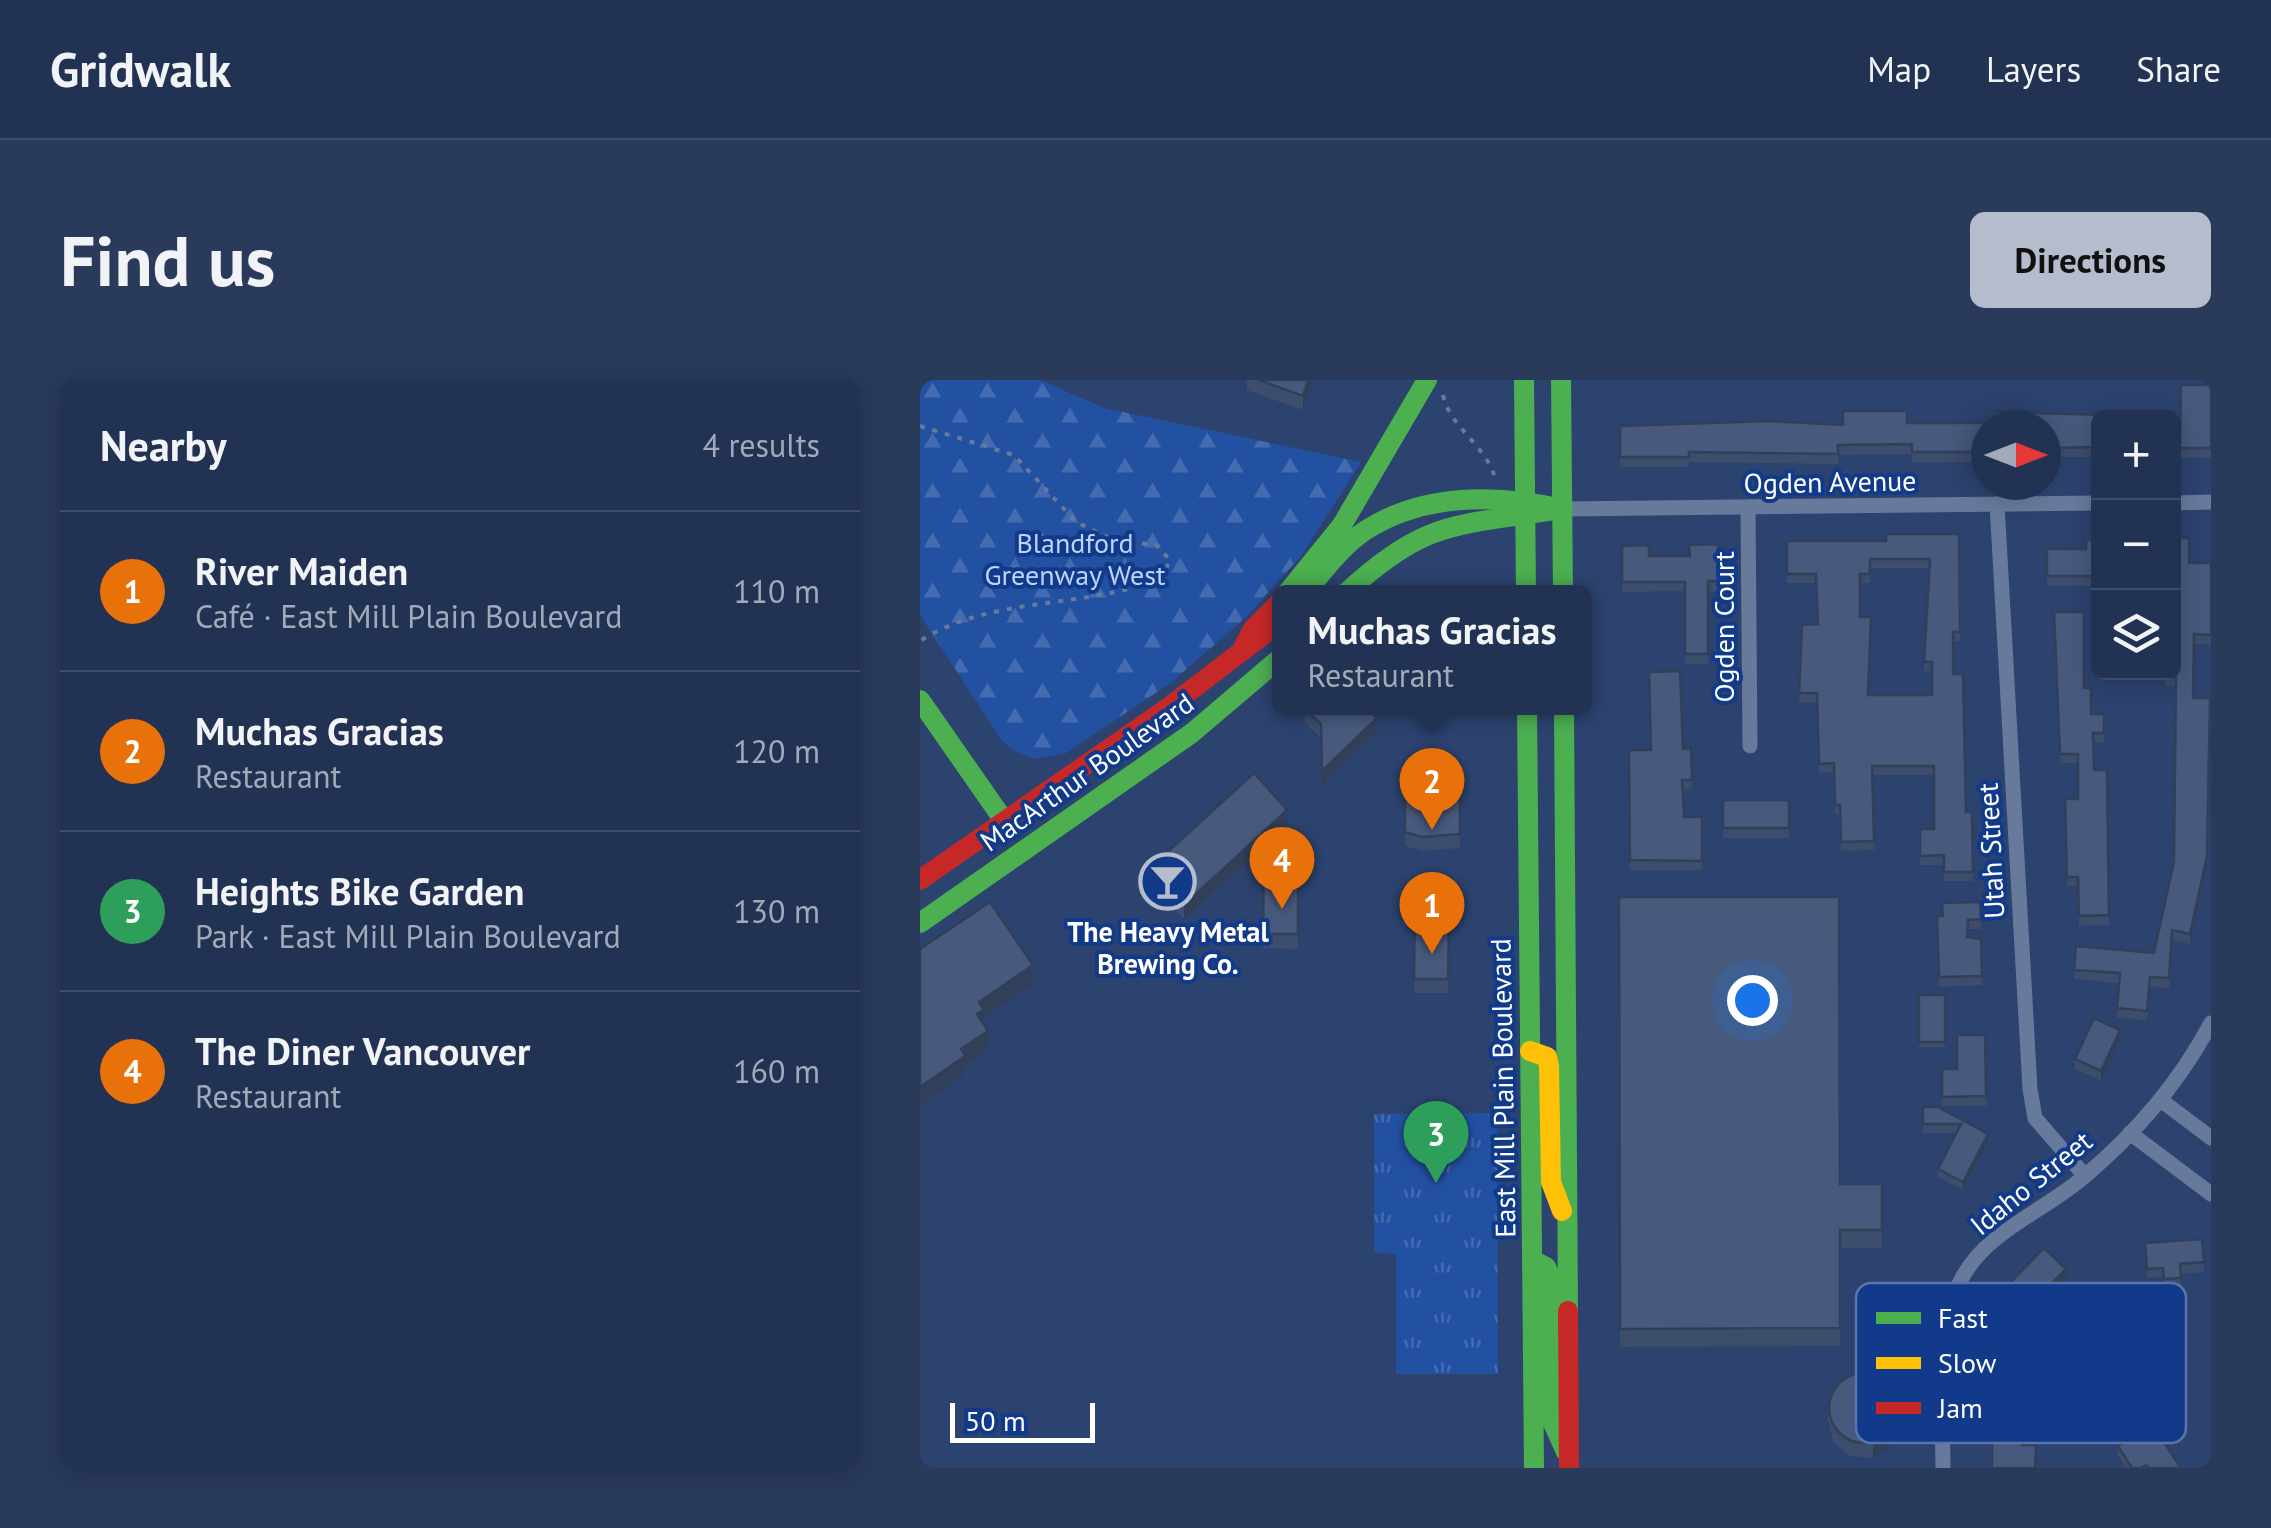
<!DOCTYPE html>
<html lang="en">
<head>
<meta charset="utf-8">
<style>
	body { margin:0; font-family:"PT Sans",sans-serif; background:#293a5a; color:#f1f3f6 }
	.controls { position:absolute; right:30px; top:30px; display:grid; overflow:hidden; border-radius:15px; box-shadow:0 5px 25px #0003 }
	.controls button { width:90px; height:90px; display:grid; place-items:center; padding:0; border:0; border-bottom:2px solid #3e4d6a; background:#213253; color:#f1f3f6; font:50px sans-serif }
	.compass { position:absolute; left:1051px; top:30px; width:90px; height:90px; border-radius:50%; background:#213253; box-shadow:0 5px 25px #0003; rotate:90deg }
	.scale { position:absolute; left:30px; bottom:25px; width:145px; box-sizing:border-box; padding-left:10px; border:5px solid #fff; border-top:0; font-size:28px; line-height:35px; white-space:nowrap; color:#fff; -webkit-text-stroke:8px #113b8a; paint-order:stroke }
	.you { position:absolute; left:832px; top:620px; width:35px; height:35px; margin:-25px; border:8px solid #fff; border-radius:50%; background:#1a73e8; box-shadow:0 0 0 15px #1a73e833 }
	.badge { display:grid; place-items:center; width:65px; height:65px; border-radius:50%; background:#b5bdcd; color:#fff; font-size:32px; font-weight:700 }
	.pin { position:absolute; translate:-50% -82px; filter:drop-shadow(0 2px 5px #0008) }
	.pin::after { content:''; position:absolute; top:52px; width:35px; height:30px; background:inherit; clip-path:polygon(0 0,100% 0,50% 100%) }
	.popup { position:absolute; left:352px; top:205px; width:320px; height:130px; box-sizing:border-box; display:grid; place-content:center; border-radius:15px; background:#213253; filter:drop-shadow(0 2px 8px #0005); font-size:32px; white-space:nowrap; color:#a2aab8 }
	.popup b { font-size:38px; color:#f1f3f6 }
	.popup::after { content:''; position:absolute; left:50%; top:100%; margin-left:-20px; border:20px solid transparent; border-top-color:#213253 }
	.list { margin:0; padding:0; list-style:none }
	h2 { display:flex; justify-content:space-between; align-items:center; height:130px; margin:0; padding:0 40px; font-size:42px }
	h2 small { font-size:32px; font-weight:400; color:#a2aab8 }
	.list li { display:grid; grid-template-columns:65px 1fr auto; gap:30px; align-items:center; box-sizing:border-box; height:160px; padding:0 40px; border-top:2px solid #3e4d6a }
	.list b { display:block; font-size:38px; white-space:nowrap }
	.list p { margin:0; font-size:32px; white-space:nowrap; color:#a2aab8 }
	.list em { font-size:32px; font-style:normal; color:#a2aab8 }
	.icon { flex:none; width:55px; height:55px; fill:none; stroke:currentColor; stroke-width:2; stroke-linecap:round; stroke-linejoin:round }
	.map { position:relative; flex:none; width:1291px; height:1088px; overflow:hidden; border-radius:15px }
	header { display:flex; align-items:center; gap:60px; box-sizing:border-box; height:140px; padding:0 50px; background:#213253; border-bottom:2px solid #3e4d6a }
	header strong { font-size:48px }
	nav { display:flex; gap:55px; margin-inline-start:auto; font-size:35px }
	.intro { display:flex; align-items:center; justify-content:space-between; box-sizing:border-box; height:240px; padding:0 60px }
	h1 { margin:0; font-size:70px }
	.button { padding:25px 45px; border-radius:15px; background:#b5bdcd; color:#111; font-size:35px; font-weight:700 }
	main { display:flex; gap:60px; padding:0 60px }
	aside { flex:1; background:#213253; border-radius:15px; box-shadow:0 5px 25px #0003 }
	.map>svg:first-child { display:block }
	.forest { fill:url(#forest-firs) }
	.park { fill:url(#park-tufts) }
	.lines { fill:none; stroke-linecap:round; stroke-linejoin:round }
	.path { stroke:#687a9c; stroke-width:4; stroke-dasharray:5 8; stroke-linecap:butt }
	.street { stroke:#687a9c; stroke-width:15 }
	.fast { stroke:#4caf50; stroke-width:20 }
	.slow { stroke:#ffc107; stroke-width:20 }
	.jam { stroke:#c62828; stroke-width:20 }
	.wall { fill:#3d4d6c; fill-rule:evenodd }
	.shaded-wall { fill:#323f58 }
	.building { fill:#475a7d; stroke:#323f58; stroke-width:2.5; fill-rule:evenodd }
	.labels { text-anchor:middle; stroke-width:8; stroke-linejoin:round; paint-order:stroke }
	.street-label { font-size:28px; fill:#fff; stroke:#113b8a }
	.park-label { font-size:28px; fill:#bed4fd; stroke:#113b8a }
	.poi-label { font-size:28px; font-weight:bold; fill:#fff; stroke:#113b8a }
	.key { fill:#113b8a; stroke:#5876ad; stroke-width:2.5 }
	.key-label { font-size:28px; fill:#fff }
</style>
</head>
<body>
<header>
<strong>Gridwalk</strong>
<nav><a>Map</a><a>Layers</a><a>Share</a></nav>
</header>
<div class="intro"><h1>Find us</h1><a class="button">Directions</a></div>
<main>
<aside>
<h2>Nearby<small>4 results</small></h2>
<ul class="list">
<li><span class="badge" style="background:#e8710a">1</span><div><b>River Maiden</b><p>Café · East Mill Plain Boulevard</p></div><em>110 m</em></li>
<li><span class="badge" style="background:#e8710a">2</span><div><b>Muchas Gracias</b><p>Restaurant</p></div><em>120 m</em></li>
<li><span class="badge" style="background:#2e9e5b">3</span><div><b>Heights Bike Garden</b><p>Park · East Mill Plain Boulevard</p></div><em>130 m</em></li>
<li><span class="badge" style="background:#e8710a">4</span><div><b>The Diner Vancouver</b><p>Restaurant</p></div><em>160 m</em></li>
</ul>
</aside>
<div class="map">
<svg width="1291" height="1088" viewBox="0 0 1291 1088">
	<defs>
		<pattern id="forest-firs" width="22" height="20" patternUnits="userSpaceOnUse" patternTransform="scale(2.5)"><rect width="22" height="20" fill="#2351a2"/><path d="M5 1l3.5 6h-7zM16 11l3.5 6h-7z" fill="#446bb0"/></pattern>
		<pattern id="park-tufts" width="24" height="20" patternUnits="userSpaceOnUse" patternTransform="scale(2.5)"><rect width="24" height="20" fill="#2351a2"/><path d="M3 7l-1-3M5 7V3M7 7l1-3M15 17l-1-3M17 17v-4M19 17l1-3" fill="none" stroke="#446bb0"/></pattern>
	</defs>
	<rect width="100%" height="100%" fill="#2c436f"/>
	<path class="forest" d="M0,0H120L184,28L441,82L381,176L326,237L252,302L146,373L114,379L92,370L80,358L0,235Z"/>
	<path class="park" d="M577,733L578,994H476V874L454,873V734Z"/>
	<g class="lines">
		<g class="path">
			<path d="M523,15C530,48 566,65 575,98"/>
			<path d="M0,46L94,75L156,142L194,160L236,165L250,180L241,199C162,229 70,216 0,261"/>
		</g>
		<g class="street">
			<path d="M1254,123L1291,122"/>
			<path d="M1077,124L1110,709L1115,738L1165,796"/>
			<path d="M828,128L830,366"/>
			<path d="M643,129L1178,123"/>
			<path d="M1242,721L1291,758"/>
			<path d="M1210,753L1291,814"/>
			<path d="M1023,1088C1023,1027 1013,954 1042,898C1066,852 1126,830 1165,796C1217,752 1259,703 1291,643"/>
		</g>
		<g class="fast">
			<path d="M604,0L606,212"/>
			<path d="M641,0L643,212"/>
			<path d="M368,212L422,145L507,0"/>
			<path d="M386,212C404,190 422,166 446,150C504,113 578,114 643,129"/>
			<path d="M427,212C506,139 536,146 636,130"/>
			<path d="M0,320L85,442"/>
			<path d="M607,328L614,1088"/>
			<path d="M644,328L648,931"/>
			<path d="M0,543L272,353L360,278"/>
			<path d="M612,880L626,887L631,898L632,1041L646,1072"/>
		</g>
		<path class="slow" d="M610,671L627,677L629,686L631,802L642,831"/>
		<g class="jam">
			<path d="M323,268L333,249L360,222"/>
			<path d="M0,500L249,327L360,242"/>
			<path d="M648,931L649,1088"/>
		</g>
	</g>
	<g class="wall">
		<path d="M327,0H393L383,30L327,10Z"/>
		<path d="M1261,5H1291V78H1260Z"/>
		<path d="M1178,38V77H1126V45H1066V78H1054V82H992V74L918,75V84L769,82V87H700V46L1075,43Z"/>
		<path d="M1039,154L1040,261H1033V294L1046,432H1052L1053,501H1024V485H1000V449H1014V395H952L954,470L921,471L920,434H915L914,392L899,393L897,322H879L882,245L897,244L896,203H867V161H966ZM950,188H1010L1004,291H1012V315H948L940,237V203H950Z"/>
		<path d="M1178,160V206H1127V169H1166Z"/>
		<path d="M798,164V211H788V284H765V211L702,212V166L729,176H769Z"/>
		<path d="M1269,183H1291V264H1274L1273,318L1287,486L1270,564L1252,560L1249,608L1230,607L1227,640L1197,638L1199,603L1154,599V590L1234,573L1254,481L1256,306H1245V292Z"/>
		<path d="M1134,232L1164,308L1171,334H1184V362H1173L1174,390H1187L1189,545L1159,546L1158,506H1147L1145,419H1158V383H1140Z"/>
		<path d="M385,329L457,352L402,405L401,358L385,343Z"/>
		<path d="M763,369L772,400V409H763L764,437H782V490H710L709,370Z"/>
		<path d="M540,416V468L502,471L485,466V419Z"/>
		<rect x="803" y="420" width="66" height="38"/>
		<path d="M367,445L264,539L230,502V488Z"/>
		<path d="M344,477H378V569L343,568Z"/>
		<path d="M699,517L920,804H962V868H920V966L700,967Z"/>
		<path d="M495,521L529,522L528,613H494Z"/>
		<path d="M1060,522L1061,549H1048V557L1061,559L1062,605L1019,607L1017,536H1022Z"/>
		<rect x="999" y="615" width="26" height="52"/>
		<path d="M1065,655L1066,726H1022V689H1037Z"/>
		<path d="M1200,660L1181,701L1155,689V679Z"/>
		<path d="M1003,727H1018L1068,762L1043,810L1018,797V789L1037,753H1003Z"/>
		<path d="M1225,863L1284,882V892L1261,894V907L1244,909L1243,897L1227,898Z"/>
		<path d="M1146,899L1104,941L1083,919V910Z"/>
		<rect x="1070" y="950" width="43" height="66"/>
		<path d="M908,1025L981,1046L972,1067L953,1078L930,1076L913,1062L908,1039Z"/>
		<path d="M1198,1066L1261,1088H1206L1198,1075Z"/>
	</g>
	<g class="shaded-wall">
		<path d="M388,0H393L383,30V16Z"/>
		<path d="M1290,318L1287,486L1270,564V554Z"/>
		<path d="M457,338V352L402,405V391Z"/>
		<path d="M367,430V445L264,539V525Z"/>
		<path d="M113,585V604L64,637V648L57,653L59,622Z"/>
		<path d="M1200,650V660L1181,701V691Z"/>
		<path d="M68,651V669L45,685V694L0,725V707L41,669Z"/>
		<path d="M1068,754V762L1043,810V802Z"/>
		<path d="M1146,889V899L1104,941V931Z"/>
		<path d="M981,1032V1046L972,1067L953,1078V1064Z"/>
	</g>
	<g class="building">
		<path d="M339,0H388L383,16Z"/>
		<path d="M1261,5H1291V68H1260Z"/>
		<path d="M923,31H987V43H1075V32L1223,36V38H1178V67L1126,68V45H1066V68L1054,69V72H992V64L918,65V74L769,72V77H700V46L850,41L923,45Z"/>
		<path d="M966,154H1039L1040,252H1033V294H1043L1046,432H1052L1053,492H1024V475L1000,476V449H1014V386H952L954,461L921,462L920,425H915L914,383L899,384L897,313H879L882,245L898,244L896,194H867V161H966ZM950,179H1010L1004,282H1012V315H948L951,237H940V194H950Z"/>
		<path d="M1254,158H1269V183H1291V255L1274,254L1273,318H1290L1287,476L1270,554L1252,550L1249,598L1230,597L1227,631L1197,628L1200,593L1154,590L1156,566L1234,573L1254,481L1256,296H1245V292H1254Z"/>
		<path d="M1166,160H1178V196H1127V169H1166Z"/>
		<path d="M798,164V201H788V274H765V202H702V166L729,165V176H770L769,165Z"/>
		<path d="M1134,232H1164V308H1171V334H1184V353H1173L1174,390H1187L1189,535L1159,536L1158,497H1147L1145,419H1158V374H1140Z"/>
		<path d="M760,291L763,369L771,368L772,400H762L764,437H782V481L710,480L709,370H731L729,292Z"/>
		<path d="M387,328H447L457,338L402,391L401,344L385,329Z"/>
		<path d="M334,393L367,430L264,525L230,488Z"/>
		<path d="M540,416V454L502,457L485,452V419Z"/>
		<rect x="803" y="420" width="66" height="28"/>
		<path d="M344,477H378V554H343Z"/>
		<path d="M699,517H919L920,804H962V850H920V948L700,949Z"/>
		<path d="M495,521L529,522L528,599H494Z"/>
		<path d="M70,522L113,585L59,622L64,630L57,634L68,651L41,669L45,676L0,707V569Z"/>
		<path d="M1060,522L1061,539L1048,540L1047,557L1061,559L1062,596L1019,597L1017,536H1023L1022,523Z"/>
		<rect x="999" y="615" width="26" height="47"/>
		<path d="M1174,638L1200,650L1181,691L1155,679Z"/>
		<path d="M1037,655H1065L1066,716L1022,717V689H1037Z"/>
		<path d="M1003,727H1018L1068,754L1043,802L1018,789L1041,744H1003Z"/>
		<path d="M1282,859L1284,882L1260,884L1261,898L1244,899L1243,888L1227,889L1225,863Z"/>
		<path d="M1124,868L1146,889L1104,931L1083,910Z"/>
		<rect x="1070" y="950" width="43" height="57"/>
		<circle cx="944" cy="1028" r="35"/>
		<path d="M1072,1042H1102V1065H1116L1115,1088H1072Z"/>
		<path d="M1231,1043L1261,1088H1229L1226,1085L1221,1088H1212L1198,1066Z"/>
	</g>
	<defs>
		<symbol id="bar-ring" viewBox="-11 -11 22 22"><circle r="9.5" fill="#113b8a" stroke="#b5bdcd" stroke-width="1.5"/><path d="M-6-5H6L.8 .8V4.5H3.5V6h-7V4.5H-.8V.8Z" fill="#b5bdcd"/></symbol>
	</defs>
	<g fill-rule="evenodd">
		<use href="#bar-ring" x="216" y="470" width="63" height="63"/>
	</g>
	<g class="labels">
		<g class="street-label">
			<text transform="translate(910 102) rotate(-1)" y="10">Ogden Avenue</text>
			<text transform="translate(804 247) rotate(-90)" y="10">Ogden Court</text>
			<text transform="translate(167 392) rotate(-35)" y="10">MacArthur Boulevard</text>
			<text transform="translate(1071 471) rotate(-93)" y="10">Utah Street</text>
			<text transform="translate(583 708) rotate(-91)" y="10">East Mill Plain Boulevard</text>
			<text transform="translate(1111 803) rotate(-39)" y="10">Idaho Street</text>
		</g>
		<g class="park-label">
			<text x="155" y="173">Blandford<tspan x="155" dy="32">Greenway West</tspan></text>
		</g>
		<g class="poi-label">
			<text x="248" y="562">The Heavy Metal<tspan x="248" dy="32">Brewing Co.</tspan></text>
		</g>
	</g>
	<rect x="936" y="903" width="330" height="160" rx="15" class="key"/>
	<rect x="956" y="932" width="45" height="12" fill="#4caf50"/>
	<rect x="956" y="977" width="45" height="12" fill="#ffc107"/>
	<rect x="956" y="1022" width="45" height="12" fill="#c62828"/>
	<g class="key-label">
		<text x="1018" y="948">Fast</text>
		<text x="1018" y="993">Slow</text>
		<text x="1018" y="1038">Jam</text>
	</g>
</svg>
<div class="controls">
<button>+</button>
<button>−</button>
<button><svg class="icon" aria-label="layers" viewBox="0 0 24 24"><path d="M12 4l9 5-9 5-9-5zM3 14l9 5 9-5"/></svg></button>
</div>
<svg class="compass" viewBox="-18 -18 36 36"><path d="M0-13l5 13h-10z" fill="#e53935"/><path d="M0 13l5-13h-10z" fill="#a2aab8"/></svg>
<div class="scale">50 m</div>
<div class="you"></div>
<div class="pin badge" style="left:512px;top:574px;background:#e8710a">1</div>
<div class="pin badge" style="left:512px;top:450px;background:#e8710a">2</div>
<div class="popup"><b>Muchas Gracias</b>Restaurant</div>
<div class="pin badge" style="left:516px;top:803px;background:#2e9e5b">3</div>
<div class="pin badge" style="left:362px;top:529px;background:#e8710a">4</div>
</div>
</main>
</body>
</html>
